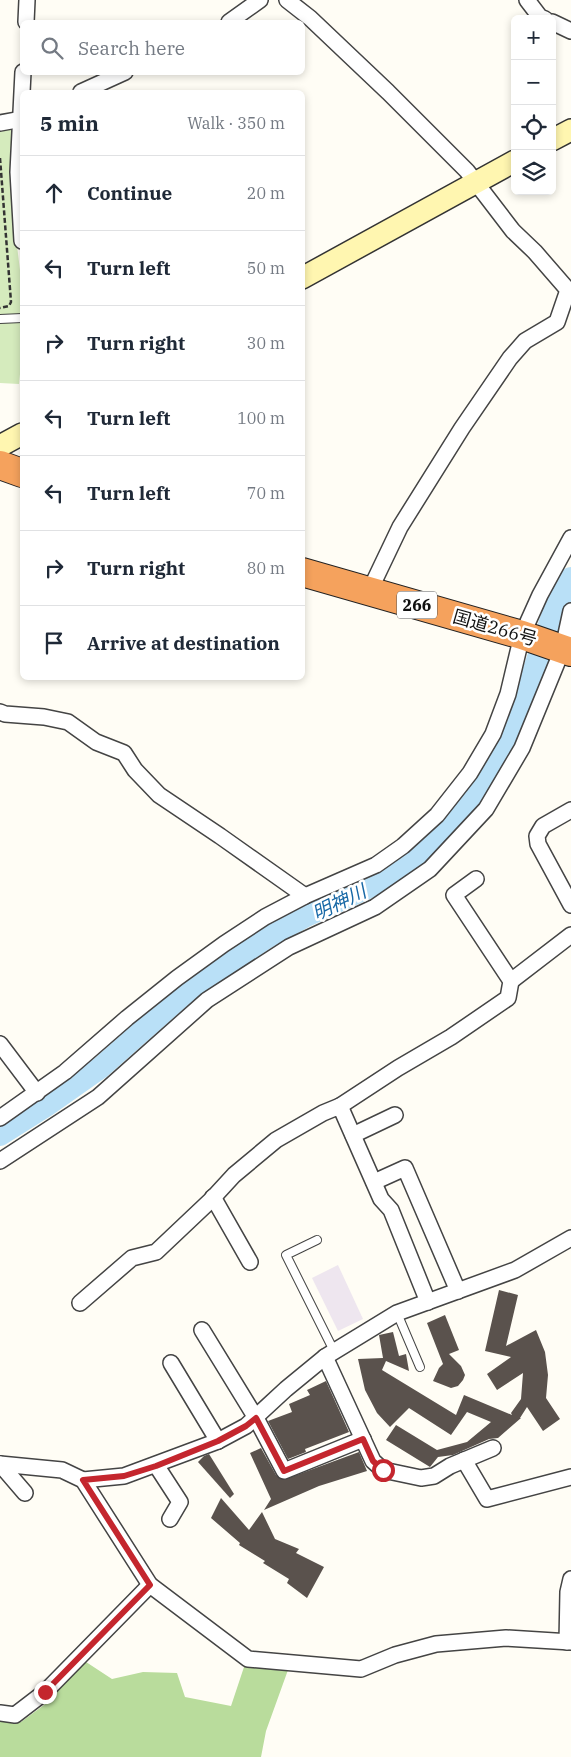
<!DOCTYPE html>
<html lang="en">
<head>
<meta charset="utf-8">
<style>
	body { margin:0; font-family:"IBM Plex Serif","Noto Sans JP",serif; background:#f6f6f7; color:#1f2937 }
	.controls { position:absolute; right:15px; top:15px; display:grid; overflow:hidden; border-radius:8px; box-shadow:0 2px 8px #0003 }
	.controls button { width:45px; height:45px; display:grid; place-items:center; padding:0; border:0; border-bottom:1px solid #e0e1e3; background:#fff; color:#1f2937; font:25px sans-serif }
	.stop { position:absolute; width:15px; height:15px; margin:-11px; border:4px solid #c4262e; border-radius:50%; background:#fff }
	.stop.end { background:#c4262e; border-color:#fff; box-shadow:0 1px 5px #0008 }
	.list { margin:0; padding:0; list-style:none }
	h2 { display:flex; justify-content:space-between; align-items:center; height:65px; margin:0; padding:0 20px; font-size:21px }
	h2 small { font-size:16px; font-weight:400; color:#747a83 }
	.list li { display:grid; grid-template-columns:32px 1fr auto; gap:15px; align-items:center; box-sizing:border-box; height:75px; padding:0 20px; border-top:1px solid #e0e1e3 }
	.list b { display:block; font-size:19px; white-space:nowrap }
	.list em { font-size:16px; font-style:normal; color:#747a83 }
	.icon { flex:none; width:28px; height:28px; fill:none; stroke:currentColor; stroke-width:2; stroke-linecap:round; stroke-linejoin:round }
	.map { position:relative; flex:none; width:571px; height:1757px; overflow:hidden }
	.search { position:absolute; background:#fff; box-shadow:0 2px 8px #0003; left:20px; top:20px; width:285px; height:55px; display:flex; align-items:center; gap:12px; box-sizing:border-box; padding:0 18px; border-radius:8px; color:#747a83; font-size:19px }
	.panel { position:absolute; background:#fff; box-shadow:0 2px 8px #0003; left:20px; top:90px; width:285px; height:590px; border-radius:8px }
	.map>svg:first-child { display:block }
	.industrial { fill:#eee6ef }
	.green { fill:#d5ebbd }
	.forest { fill:#b9dc9c }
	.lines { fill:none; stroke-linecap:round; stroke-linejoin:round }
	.river { stroke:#b9e0f7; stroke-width:22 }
	.building { fill:#5a524d }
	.lane-casing { stroke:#444; stroke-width:10 }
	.street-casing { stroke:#444; stroke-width:18 }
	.secondary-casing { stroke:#333; stroke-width:24 }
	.highway-casing { stroke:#222; stroke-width:30 }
	.path { stroke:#333; stroke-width:2.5; stroke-dasharray:5 2.5; stroke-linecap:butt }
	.lane { stroke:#fff; stroke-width:8 }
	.street { stroke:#fff; stroke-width:15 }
	.secondary { stroke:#fff6b0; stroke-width:21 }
	.highway { stroke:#f5a25d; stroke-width:28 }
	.route { stroke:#c4262e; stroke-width:6 }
	.labels { text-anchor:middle; stroke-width:5; stroke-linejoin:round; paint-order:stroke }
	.shield { fill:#fff; stroke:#585858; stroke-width:1 }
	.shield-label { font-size:16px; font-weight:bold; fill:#111 }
	.street-label { font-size:18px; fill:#111; stroke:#fff }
	.water-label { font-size:19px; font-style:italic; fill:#1768a6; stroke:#fff }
</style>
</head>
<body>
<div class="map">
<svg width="571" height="1757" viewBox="0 0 571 1757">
	<rect width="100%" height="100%" fill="#fffdf5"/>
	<path class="industrial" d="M338,1265L363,1319L338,1331L312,1278Z"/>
	<path class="green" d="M11,126L12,190L15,230L20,270V332L22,354L19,384L0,383V127Z"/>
	<path class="forest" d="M83,1660L112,1679L143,1672L177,1673L185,1697L231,1706L245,1664L288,1670L266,1731L261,1757H0V1722H21L44,1705Z"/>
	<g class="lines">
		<path class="river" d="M0,1135L46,1106L100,1068L184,994L266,938L304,917L374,885L396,872L419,855L463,809L482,784L500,754L520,711L554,610L571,578"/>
	</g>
	<g class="building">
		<path d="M499,1290L518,1295L506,1346L536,1330L545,1352L548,1375L546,1398L560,1419L543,1431L527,1407L520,1418H521L498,1438L489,1439L453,1455L438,1457L430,1467L386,1440L396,1425L437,1450L467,1442L491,1422L467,1412L451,1435L409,1408L390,1427L377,1413L365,1390L358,1359L383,1358L379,1335L393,1332L399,1356L406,1354L409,1371L386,1361L382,1370L456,1415L464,1395L512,1415L511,1413L521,1399L523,1373L497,1390L487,1374L511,1357L485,1351Z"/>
		<path d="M445,1315L459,1350L449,1354L461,1366L465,1375L463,1380L458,1386L451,1388L433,1381L439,1368L443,1364L427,1323Z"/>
		<path d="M326,1381L349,1432L305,1449L306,1452L288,1459L268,1421L292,1412L289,1404L310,1395L307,1390Z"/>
		<path d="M261,1448L276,1475L283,1480L359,1452L367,1471L319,1486L264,1510L271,1499L250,1453Z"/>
		<path d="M209,1454L234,1494L230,1498L198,1462L204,1456Z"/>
		<path d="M221,1498L249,1530L262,1512L275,1539L299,1549L296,1553L324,1567L307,1598L287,1583L289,1579L263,1563L265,1561L239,1545L240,1543L211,1518Z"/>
	</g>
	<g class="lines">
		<defs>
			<g id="lane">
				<path d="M0,319L22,318"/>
				<path d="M317,1240L286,1255L334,1351"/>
				<path d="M397,1313L420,1367"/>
			</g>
			<g id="street">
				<path d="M287,0L310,18L388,92L467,171L513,231L535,252L568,290L557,322L525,341L510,358L462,428L400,527L369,592"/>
				<path d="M527,0L540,17L545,19"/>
				<path d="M26,22L27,0"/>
				<path d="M229,22L260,0"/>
				<path d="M552,22L571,31"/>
				<path d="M81,92L125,72"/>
				<path d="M0,123L22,119"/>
				<path d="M22,241L18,172L23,72"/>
				<path d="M0,712L5,714L44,717L68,722L96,742L124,753L135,770L159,795L220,836L305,896"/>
				<path d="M571,810L543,826L537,836L538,844L571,905"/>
				<path d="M511,981L571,935"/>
				<path d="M0,1044L37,1093"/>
				<path d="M340,1106L398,1068L451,1037L508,998L511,981L454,895L476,879"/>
				<path d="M0,1118L65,1072L127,1018L177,978L224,944L265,917L305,896L376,865L403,846L437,815L470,773L493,734L508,694L522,635L540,595L571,538"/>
				<path d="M353,1135L395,1115"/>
				<path d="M0,1161L98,1097L207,1000L289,947L375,907L430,869L486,809L522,748L563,648L571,611"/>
				<path d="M374,1182L405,1168L458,1291"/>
				<path d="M213,1197L250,1262"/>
				<path d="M80,1303L132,1258L156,1252L211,1200L234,1175L276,1140L323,1113L340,1106L381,1199L391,1210L428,1302"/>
				<path d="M202,1330L256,1418L284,1471L363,1439"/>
				<path d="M325,1357L373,1461L383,1470L421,1478L434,1476L450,1466L493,1448"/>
				<path d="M171,1363L218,1441"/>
				<path d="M464,1460L487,1499L571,1477"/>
				<path d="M0,1464L62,1470L83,1480L150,1585L248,1659L361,1669L395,1655L436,1644L506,1638L571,1642"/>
				<path d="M0,1464L25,1493"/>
				<path d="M156,1465L180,1502L170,1519"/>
				<path d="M83,1480L124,1476L218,1441L246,1426L286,1389L325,1357L397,1313L515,1270L571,1238"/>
				<path d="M567,1642L568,1592L571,1579"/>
				<path d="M0,1713L15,1715L45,1692L150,1585"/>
			</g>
			<g id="secondary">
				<path d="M552,140L571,130"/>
				<path d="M302,278L515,161"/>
				<path d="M0,446L22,434"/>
			</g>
			<g id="highway">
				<path d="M0,465L22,473"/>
				<path d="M302,572L522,635L571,652"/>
			</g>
		</defs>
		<use href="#lane" class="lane-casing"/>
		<use href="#street" class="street-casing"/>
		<use href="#secondary" class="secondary-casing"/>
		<use href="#highway" class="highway-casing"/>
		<path class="path" d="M0,158L11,302L9,306L0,308"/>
		<use href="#lane" class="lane"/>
		<use href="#street" class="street"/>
		<use href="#secondary" class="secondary"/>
		<use href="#highway" class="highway"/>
	</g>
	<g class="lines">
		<path class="route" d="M45,1692L150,1585L83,1480L124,1476L156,1466L218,1441L246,1426L256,1418L284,1471L363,1439L373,1461L383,1470"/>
	</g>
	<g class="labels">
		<rect class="shield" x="397" y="591.5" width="40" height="27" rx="4"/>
		<g class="shield-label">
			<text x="417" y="611">266</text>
		</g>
		<g class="street-label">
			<text transform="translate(495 628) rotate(16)" y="6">国道266号</text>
		</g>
		<g class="water-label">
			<text transform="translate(339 902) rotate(-26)" y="7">明神川</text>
		</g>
	</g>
</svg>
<div class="controls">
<button>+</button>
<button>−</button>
<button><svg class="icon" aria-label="locate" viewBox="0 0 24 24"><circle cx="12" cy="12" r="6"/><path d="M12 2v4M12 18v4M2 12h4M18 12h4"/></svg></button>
<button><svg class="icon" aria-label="layers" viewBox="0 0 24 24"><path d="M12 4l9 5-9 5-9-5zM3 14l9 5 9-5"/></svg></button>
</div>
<div class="stop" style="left:383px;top:1470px"></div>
<div class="stop end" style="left:45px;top:1692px"></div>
<div class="search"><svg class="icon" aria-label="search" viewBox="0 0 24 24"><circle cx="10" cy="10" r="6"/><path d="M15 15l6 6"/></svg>Search here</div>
<section class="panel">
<h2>5 min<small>Walk · 350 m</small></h2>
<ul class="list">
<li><svg class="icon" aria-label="ahead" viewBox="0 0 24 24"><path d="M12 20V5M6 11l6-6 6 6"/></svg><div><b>Continue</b></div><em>20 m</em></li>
<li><svg class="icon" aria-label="left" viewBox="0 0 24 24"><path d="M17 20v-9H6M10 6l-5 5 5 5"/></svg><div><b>Turn left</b></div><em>50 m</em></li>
<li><svg class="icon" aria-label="right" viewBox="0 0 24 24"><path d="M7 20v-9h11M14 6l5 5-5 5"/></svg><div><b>Turn right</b></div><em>30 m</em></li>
<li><svg class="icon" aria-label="left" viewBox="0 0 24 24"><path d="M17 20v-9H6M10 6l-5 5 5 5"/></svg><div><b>Turn left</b></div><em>100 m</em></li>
<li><svg class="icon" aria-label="left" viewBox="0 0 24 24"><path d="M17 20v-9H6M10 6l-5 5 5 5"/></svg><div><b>Turn left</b></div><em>70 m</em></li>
<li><svg class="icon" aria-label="right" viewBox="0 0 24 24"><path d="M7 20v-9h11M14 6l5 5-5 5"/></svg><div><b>Turn right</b></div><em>80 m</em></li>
<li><svg class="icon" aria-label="arrive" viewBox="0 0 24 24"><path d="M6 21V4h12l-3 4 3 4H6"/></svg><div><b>Arrive at destination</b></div></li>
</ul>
</section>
</div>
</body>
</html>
